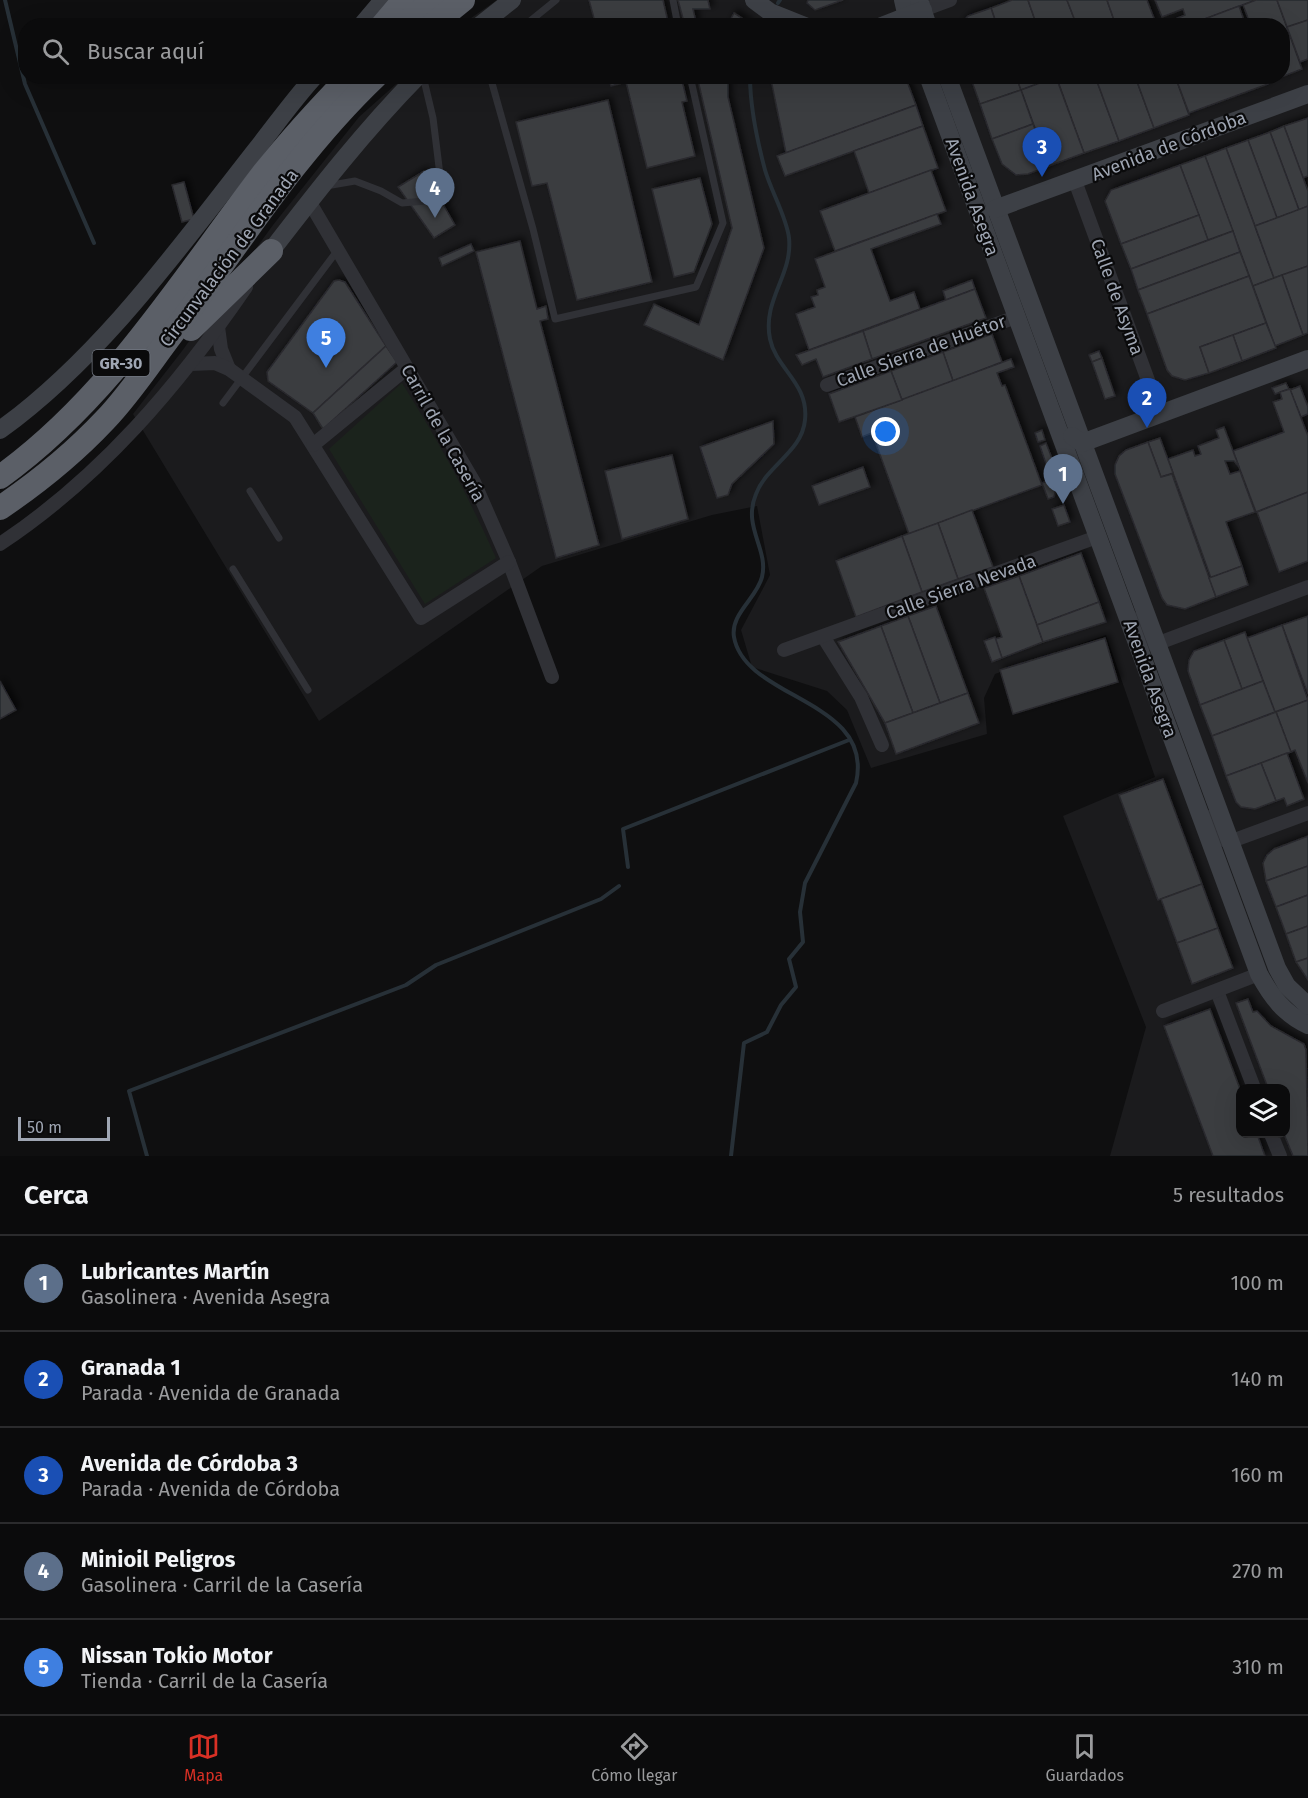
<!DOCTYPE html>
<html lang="es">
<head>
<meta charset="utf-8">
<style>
	body { margin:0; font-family:"Fira Sans",sans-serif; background:#141415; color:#f1f3f6 }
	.controls { position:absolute; right:18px; bottom:18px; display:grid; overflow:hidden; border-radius:12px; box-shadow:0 6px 24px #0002 }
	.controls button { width:54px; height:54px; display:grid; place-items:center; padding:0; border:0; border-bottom:2px solid #2b2b2d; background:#0b0b0c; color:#f1f3f6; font:30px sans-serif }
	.scale { position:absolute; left:18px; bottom:15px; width:92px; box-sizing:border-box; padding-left:6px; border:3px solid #9fa6b3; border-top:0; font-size:16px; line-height:21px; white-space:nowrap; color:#9fa6b3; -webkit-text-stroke:4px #0a0a0b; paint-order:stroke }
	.you { position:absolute; left:886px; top:432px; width:21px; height:21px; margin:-15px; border:4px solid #fff; border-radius:50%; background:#1a73e8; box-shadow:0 0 0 9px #1a73e833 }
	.badge { display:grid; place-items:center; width:39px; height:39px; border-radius:50%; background:#d93025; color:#fff; font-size:20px; font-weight:700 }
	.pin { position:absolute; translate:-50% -50px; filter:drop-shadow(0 2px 3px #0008) }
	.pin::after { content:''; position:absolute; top:32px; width:21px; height:18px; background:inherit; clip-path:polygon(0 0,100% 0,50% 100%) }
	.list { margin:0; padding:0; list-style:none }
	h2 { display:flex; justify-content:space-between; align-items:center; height:78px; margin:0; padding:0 24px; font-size:26px }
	h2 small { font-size:20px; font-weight:400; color:#9a9b9d }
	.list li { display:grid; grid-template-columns:39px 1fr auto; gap:18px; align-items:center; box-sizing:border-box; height:96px; padding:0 24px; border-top:2px solid #2b2b2d }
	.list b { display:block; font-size:22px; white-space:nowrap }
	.list p { margin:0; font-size:20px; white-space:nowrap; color:#9a9b9d }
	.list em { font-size:20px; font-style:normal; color:#9a9b9d }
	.icon { flex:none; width:33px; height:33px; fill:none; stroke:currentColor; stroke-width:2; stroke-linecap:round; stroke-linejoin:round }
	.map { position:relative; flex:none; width:1308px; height:1156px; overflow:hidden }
	.search { position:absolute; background:#0b0b0c; box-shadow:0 6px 24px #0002; left:18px; right:18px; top:18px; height:66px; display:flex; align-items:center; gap:15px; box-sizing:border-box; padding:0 21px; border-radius:24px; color:#9a9b9d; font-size:22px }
	.sheet { height:558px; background:#0b0b0c }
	nav { display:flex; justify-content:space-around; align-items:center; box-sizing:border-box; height:84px; border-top:2px solid #2b2b2d; background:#0b0b0c; font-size:16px; color:#9a9b9d }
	nav a { display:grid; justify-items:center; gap:3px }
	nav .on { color:#d93025 }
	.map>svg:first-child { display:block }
	.built { fill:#1b1b1d; fill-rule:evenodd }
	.green { fill:#1b231c }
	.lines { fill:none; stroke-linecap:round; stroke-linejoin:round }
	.stream { stroke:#273037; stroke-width:4 }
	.building { fill:#3b3c41; stroke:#29292d; stroke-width:1.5; filter:url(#shadow) }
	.lane { stroke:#303136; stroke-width:7 }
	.street { stroke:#303136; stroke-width:14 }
	.secondary { stroke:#3d4046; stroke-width:18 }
	.highway { stroke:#5b5f67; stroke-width:24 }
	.labels { text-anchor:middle; stroke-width:4.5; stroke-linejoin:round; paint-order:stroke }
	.shield { fill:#0a0a0b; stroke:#727781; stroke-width:1.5 }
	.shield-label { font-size:16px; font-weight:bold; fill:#9fa6b3 }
	.street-label { font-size:18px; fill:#9fa6b3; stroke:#0a0a0b }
</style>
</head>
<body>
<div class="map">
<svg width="1308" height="1156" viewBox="0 0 1308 1156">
	<defs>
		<filter id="shadow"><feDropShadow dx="3.5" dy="-3.5" stdDeviation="3" flood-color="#0009"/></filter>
	</defs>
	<rect width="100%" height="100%" fill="#0f0f10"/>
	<path class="built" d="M497,0H1308V1156H1110L1146,1027L1063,816L1155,777L1106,635L995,674L984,698L987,734L871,768L847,710L827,691L752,667L741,630L770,575L757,506L712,515L542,566L319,721L133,414L182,351L273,225L359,117L404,77L1282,76V26L461,25ZM1240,1088H1286V1134H1240Z"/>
	<path class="green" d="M402,383C438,440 469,497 496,558L425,604L329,449Z"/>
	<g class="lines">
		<g class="stream">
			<path d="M5,0L25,84L94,243"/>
			<path d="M778,3L780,0"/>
			<path d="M628,867L623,829L849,740"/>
			<path d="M147,1156L129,1091L406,985L436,965L601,899L619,886"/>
			<path d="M731,1156L744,1043L767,1032L781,1005L796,987L789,959L803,942L800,912L805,883L856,783C875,699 745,700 734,637C730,614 757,598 762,577C769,549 742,527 756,494C767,465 802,452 805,420C809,383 776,369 770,339C762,300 793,275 789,238C787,218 771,191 765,170C757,140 750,107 750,76"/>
		</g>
	</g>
	<g class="building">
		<path d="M589,0H663L669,26H596Z"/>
		<path d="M678,0H708L710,9H693L697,26H685Z"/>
		<path d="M808,0H843L815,10L807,3Z"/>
		<path d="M1012,0H1028L1037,26H997L991,8Z"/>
		<path d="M1028,0H1067L1077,26H1037Z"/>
		<path d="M1067,0H1107L1116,26H1077Z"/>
		<path d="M1107,0H1147L1157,26H1116Z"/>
		<path d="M1155,0H1256L1186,26H1158L1185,15L1183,9L1162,17Z"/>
		<path d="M1256,0H1277L1302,69L1271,81L1270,76H1282V26H1251L1243,5Z"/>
		<path d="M1277,0H1308V20L1287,27Z"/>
		<path d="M1239,6L1246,26H1186Z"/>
		<path d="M991,8L997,26H959L968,16Z"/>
		<path d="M734,13L753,25L727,26Z"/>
		<path d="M1308,20V59L1300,62L1287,27Z"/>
		<path d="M608,76H681L687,101L682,102L695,156L647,168L626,82L611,86Z"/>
		<path d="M697,76H710V79L728,76V97L764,248L723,360L644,325L654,304L699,325L732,228Z"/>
		<path d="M780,76H905L916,105L786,153L771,80Z"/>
		<path d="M970,76H1016L1021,90L980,104Z"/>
		<path d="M1016,76H1056V77L1021,90Z"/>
		<path d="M1095,76L1119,141L1084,153L1056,76Z"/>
		<path d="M1095,76H1135L1154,128L1119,141Z"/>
		<path d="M1135,76H1175L1189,115L1154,128Z"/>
		<path d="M1175,76H1265L1268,84L1189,113Z"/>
		<path d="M1056,77L1084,153L1049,166L1021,90Z"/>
		<path d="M1021,90L1033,124L992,139L980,104Z"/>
		<path d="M608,100L652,282L577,300L547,183L532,186L516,122Z"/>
		<path d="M916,105L923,126L785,176L777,156Z"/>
		<path d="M1308,118V176L1303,178L1284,126Z"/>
		<path d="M1033,124L1049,166L1028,174L1016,175L1002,164L992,139Z"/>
		<path d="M923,126L938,168L869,193L854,151Z"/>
		<path d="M1284,126L1308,191V206L1299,210L1270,132Z"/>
		<path d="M1270,132L1299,210L1277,218L1248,140Z"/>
		<path d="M1248,140L1277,218L1255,226L1226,148Z"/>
		<path d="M1226,148L1274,278L1253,286L1205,156Z"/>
		<path d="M1205,156L1233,231L1208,240L1180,165Z"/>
		<path d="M1180,165L1199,215L1121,244L1105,201L1111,190Z"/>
		<path d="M931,170L946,211L835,251L820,211Z"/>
		<path d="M424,171L455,225L434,238L398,187Z"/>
		<path d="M700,178L712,224L694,272L674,277L652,189Z"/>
		<path d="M184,182L194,219L182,222L172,185Z"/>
		<path d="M1308,206V266L1274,278L1255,226Z"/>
		<path d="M937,214L941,224L871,249L890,301L914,292L920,309L809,350L796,314L815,307L811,297L818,295L817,290L825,287L815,259Z"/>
		<path d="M1199,215L1208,240L1131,269L1121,244Z"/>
		<path d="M1233,231L1240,252L1138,290L1131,269Z"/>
		<path d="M520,241L537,309L546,306L548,319L540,321L599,545L556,558L476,252Z"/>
		<path d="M471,244L474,251L442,266L439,258Z"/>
		<path d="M1240,252L1249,276L1147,314L1138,290Z"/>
		<path d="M1308,266V333L1303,335L1282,275Z"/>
		<path d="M1282,275L1303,335L1275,346L1253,286Z"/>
		<path d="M1249,276L1266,323L1200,347L1209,373L1185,380L1172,376L1167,370L1147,314Z"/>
		<path d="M339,280L345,282L386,346L313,413L268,381L267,372L334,281Z"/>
		<path d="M972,280L975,289L946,300L943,291Z"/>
		<path d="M975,289L986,318L872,359L863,331Z"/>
		<path d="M1266,323L1276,348L1242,361L1233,335Z"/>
		<path d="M863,331L872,359L823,377L816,359L802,365L796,355Z"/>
		<path d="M992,334L1002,362L953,381L943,352Z"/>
		<path d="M1233,335L1242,361L1209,373L1200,347Z"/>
		<path d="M386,346L397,362L323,429L313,413Z"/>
		<path d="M1099,351L1102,358L1092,362L1089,355Z"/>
		<path d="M943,352L953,381L902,400L891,371Z"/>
		<path d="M1102,358L1115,396L1105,399L1092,362Z"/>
		<path d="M1011,359L1014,367L997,373L1002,386L1005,385L1042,485L909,534L872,433L862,437L855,417Z"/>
		<path d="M891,371L902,400L839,422L829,394Z"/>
		<path d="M1286,383L1289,389L1275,394L1272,388Z"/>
		<path d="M1300,386L1308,407V414L1301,417L1290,390Z"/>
		<path d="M1290,389L1308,436V492L1256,512L1233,451L1284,432L1273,402L1282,399L1280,392Z"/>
		<path d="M773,421L774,444L732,484L728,495L717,498L700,447Z"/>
		<path d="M1224,427L1239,467L1234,461H1225L1230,474L1240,471L1255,512L1226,522L1242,566L1211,578L1168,459L1193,450L1195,456L1201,454L1198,446L1219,438L1216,430Z"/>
		<path d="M1042,430L1045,440L1038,442L1035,433Z"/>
		<path d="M1160,438L1173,473L1161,477L1148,442Z"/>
		<path d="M1148,442L1161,477L1172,474L1216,597L1185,609L1167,605L1162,598L1115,474V465L1119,456L1126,450Z"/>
		<path d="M1046,443L1053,461L1046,464L1040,446Z"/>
		<path d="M672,455L688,519L622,539L605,471Z"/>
		<path d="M863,467L870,487L819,505L812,486Z"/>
		<path d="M1052,479L1056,489L1054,497L1048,499L1042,483Z"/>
		<path d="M1308,492V561L1279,572L1257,512Z"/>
		<path d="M1064,505L1070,522L1058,526L1052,509Z"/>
		<path d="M972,510L993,567L958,579L938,523Z"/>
		<path d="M938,523L958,579L922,592L902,536Z"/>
		<path d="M902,536L922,592L856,617L836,561Z"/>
		<path d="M1081,553L1099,602L1037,625L1019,576Z"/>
		<path d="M1242,566L1248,585L1216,597L1209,578Z"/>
		<path d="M1019,576L1043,642L1002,658L995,639L1002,637L984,588Z"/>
		<path d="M1099,602L1106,622L1043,642L1037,625Z"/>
		<path d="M936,606L968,693L940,703L908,616Z"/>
		<path d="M908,616L940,703L913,713L881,626Z"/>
		<path d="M1308,616V694L1282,625Z"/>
		<path d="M1282,625L1308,700L1275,712L1247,638Z"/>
		<path d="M881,626L913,713L885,723L838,642Z"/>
		<path d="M1245,632L1263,681L1242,689L1224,640Z"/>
		<path d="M995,637L1002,658L992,662L984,641Z"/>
		<path d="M1105,638L1118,682L1013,714L1000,670Z"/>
		<path d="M1224,640L1242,689L1200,705L1188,671L1189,660L1194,651Z"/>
		<path d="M0,681L16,710L0,719Z"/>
		<path d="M1263,681L1275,712L1212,736L1200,705Z"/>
		<path d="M968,693L979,723L896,754L885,723Z"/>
		<path d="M1308,700V783L1295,750L1291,752L1276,712Z"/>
		<path d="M1276,712L1291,752L1226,776L1212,736Z"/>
		<path d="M1287,753L1304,799L1287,806L1284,798L1276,801L1261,763Z"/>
		<path d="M1261,763L1276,801L1255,809L1241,807L1236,802L1226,776Z"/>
		<path d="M1163,779L1202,884L1158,900L1119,795Z"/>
		<path d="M1308,836V866L1266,881L1263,863L1267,855L1274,849Z"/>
		<path d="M1308,866V895L1276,907L1266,881Z"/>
		<path d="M1202,884L1218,928L1177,943L1161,899Z"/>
		<path d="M1308,895V926L1286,934L1276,907Z"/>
		<path d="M1308,926V958L1296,962L1286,934Z"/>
		<path d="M1218,928L1233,968L1192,984L1177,943Z"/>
		<path d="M1308,958V980L1296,962Z"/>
		<path d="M1248,999L1253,1012L1257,1011L1271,1026L1304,1044L1306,1050L1308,1156H1293L1284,1134L1286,1088H1268L1236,1003Z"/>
		<path d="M1210,1009L1240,1089V1134H1257L1265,1156H1213L1164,1026Z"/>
	</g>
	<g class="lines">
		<g class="lane">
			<path d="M673,0L678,26"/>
			<path d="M524,26L556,0"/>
			<path d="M490,76L533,229L555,319L696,287L723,223L690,76"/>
			<path d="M326,186L355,181L381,191L402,203L425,201L441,183L433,118L423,76"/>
			<path d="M223,403L337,251"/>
			<path d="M250,491L279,538"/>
			<path d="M233,569L308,690"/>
		</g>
		<g class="street">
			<path d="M923,10L950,0"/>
			<path d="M1075,181L1160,413"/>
			<path d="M309,201L474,482L509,562L552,677"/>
			<path d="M218,327L221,349L229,369"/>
			<path d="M191,364L215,363L229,369L295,417L421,618L509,562"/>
			<path d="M827,385L1016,317"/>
			<path d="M313,445L407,368"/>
			<path d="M0,544C101,477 178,386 246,287"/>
			<path d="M1137,619L1149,643L1156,644L1308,587"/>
			<path d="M824,638L861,697L882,745"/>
			<path d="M784,650L1097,537"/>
			<path d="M1210,817C1214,829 1217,838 1229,842L1308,813"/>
			<path d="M1217,991L1254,1088"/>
			<path d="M1163,1011L1259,974"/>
			<path d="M1271,1134L1280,1156"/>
		</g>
		<g class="secondary">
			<path d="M754,0L770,12L805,26"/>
			<path d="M903,0L909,26"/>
			<path d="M919,0L928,26"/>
			<path d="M361,26L383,0"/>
			<path d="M479,26L512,0"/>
			<path d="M882,26L923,10"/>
			<path d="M928,76L1259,974C1271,996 1284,1014 1308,1025"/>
			<path d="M947,76L1277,968L1287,986L1308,1006"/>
			<path d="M995,209L1308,94"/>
			<path d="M271,251C318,190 364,131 418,76"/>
			<path d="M0,430C100,358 179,248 255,151C275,126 293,100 315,76"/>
			<path d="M1072,436L1082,443L1308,359"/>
		</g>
		<g class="highway">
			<path d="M382,26L404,0"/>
			<path d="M402,26L433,0"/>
			<path d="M431,26L463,0"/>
			<path d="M191,329L271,251"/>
			<path d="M0,477C110,398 180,282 262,175C289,141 319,108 350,76"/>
			<path d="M0,508C37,483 74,453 105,420C130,394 150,363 172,334C237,247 296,152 376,76"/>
		</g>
	</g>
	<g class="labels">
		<rect class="shield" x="92.5" y="350" width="57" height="26" rx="4.5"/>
		<g class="shield-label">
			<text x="121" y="369">GR-30</text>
		</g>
		<g class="street-label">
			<text transform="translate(1169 146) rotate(-21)" y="6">Avenida de Córdoba</text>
			<text transform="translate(972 197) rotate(70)" y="6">Avenida Asegra</text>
			<text transform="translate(229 258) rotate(-53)" y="6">Circunvalación de Granada</text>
			<text transform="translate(1117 297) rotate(70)" y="6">Calle de Asyma</text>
			<text transform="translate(921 351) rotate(-20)" y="6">Calle Sierra de Huétor</text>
			<text transform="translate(443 433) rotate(61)" y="6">Carril de la Casería</text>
			<text transform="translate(961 587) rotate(-20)" y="6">Calle Sierra Nevada</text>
			<text transform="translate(1150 679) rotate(70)" y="6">Avenida Asegra</text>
		</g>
	</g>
</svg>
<div class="controls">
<button><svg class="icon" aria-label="layers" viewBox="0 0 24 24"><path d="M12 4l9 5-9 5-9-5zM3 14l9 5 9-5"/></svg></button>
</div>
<div class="scale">50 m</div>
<div class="you"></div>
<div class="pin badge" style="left:1063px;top:504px;background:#5c6f8a">1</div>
<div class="pin badge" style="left:1147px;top:428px;background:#1a4fb4">2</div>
<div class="pin badge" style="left:1042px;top:177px;background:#1a4fb4">3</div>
<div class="pin badge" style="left:435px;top:218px;background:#5c6f8a">4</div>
<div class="pin badge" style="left:326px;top:368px;background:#3f7fe0">5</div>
<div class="search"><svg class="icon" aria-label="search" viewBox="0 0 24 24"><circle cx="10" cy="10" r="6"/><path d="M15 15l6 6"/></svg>Buscar aquí</div>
</div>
<section class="sheet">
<h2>Cerca<small>5 resultados</small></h2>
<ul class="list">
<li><span class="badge" style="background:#5c6f8a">1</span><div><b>Lubricantes Martín</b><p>Gasolinera · Avenida Asegra</p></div><em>100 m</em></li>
<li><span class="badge" style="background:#1a4fb4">2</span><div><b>Granada 1</b><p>Parada · Avenida de Granada</p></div><em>140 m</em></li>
<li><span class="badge" style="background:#1a4fb4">3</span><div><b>Avenida de Córdoba 3</b><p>Parada · Avenida de Córdoba</p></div><em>160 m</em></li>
<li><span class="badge" style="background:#5c6f8a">4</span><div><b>Minioil Peligros</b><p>Gasolinera · Carril de la Casería</p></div><em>270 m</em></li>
<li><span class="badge" style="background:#3f7fe0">5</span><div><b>Nissan Tokio Motor</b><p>Tienda · Carril de la Casería</p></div><em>310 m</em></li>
</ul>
</section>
<nav>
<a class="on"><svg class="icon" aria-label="map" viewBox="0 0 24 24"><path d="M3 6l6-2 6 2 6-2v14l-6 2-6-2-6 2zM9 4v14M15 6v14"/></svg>Mapa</a>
<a><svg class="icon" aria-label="directions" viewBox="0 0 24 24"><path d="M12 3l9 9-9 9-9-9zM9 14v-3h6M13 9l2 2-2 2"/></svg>Cómo llegar</a>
<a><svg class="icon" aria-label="saved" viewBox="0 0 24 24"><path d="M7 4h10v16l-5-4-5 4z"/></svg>Guardados</a>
</nav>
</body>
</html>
